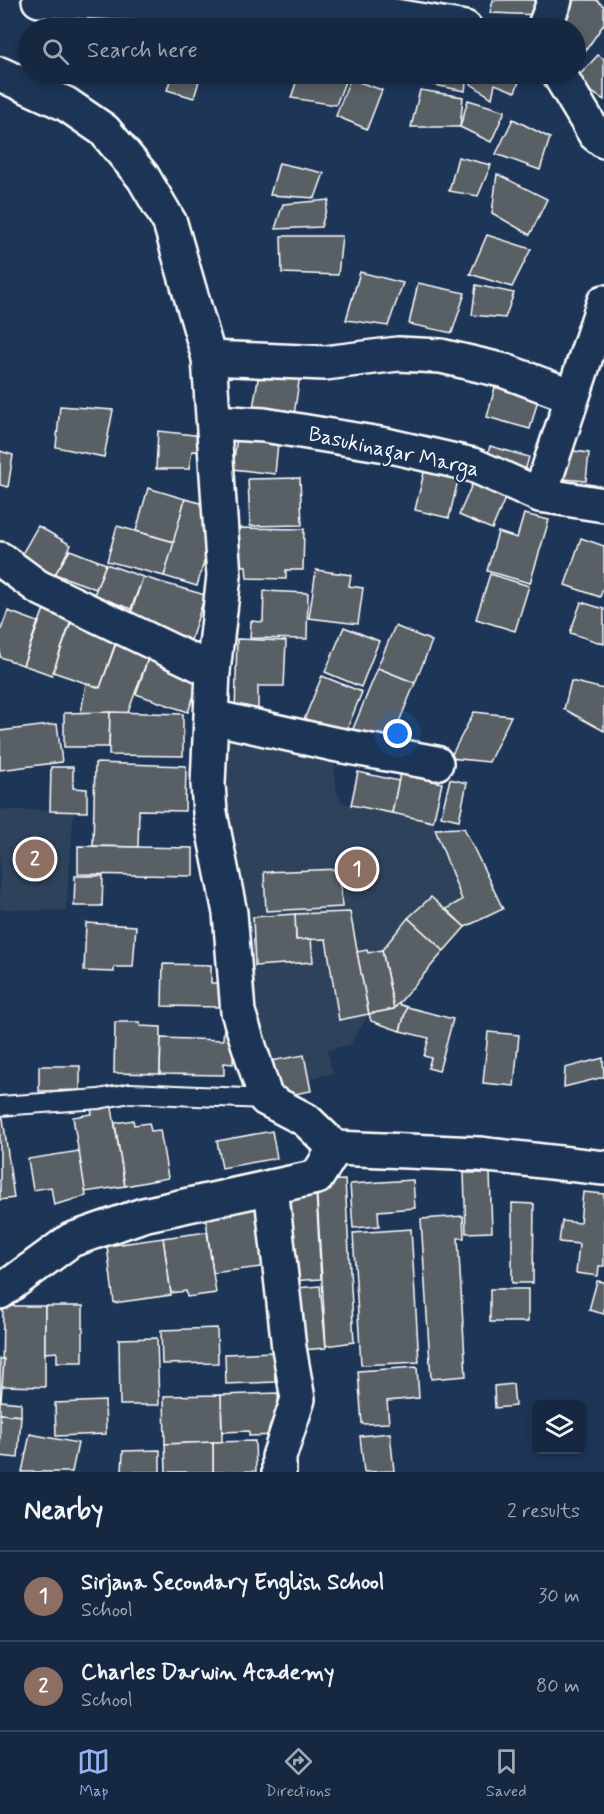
<!DOCTYPE html>
<html lang="en">
<head>
<meta charset="utf-8">
<style>
	body { margin:0; font-family:Mynerve,sans-serif; background:#1f3048; color:#f1f3f6 }
	.controls { position:absolute; right:18px; bottom:18px; display:grid; overflow:hidden; border-radius:9px; box-shadow:0 3px 9px #0003 }
	.controls button { width:54px; height:54px; display:grid; place-items:center; padding:0; border:0; border-bottom:2px solid #35445a; background:#162841; color:#f1f3f6; font:30px sans-serif }
	.you { position:absolute; left:398px; top:734px; width:21px; height:21px; margin:-15px; border:4px solid #fff; border-radius:50%; background:#1a73e8; box-shadow:0 0 0 9px #1a73e833 }
	.badge { display:grid; place-items:center; width:39px; height:39px; border-radius:50%; background:#95b2f1; color:#fff; font-size:20px; font-weight:700 }
	.pin { position:absolute; translate:-50% -50%; border:3px solid #fff; box-shadow:0 2px 6px #0006 }
	.list { margin:0; padding:0; list-style:none }
	h2 { display:flex; justify-content:space-between; align-items:center; height:78px; margin:0; padding:0 24px; font-size:26px }
	h2 small { font-size:20px; font-weight:400; color:#9ea6b1 }
	.list li { display:grid; grid-template-columns:39px 1fr auto; gap:18px; align-items:center; box-sizing:border-box; height:90px; padding:0 24px; border-top:2px solid #35445a }
	.list b { display:block; font-size:22px; white-space:nowrap }
	.list p { margin:0; font-size:20px; white-space:nowrap; color:#9ea6b1 }
	.list em { font-size:20px; font-style:normal; color:#9ea6b1 }
	.icon { flex:none; width:33px; height:33px; fill:none; stroke:currentColor; stroke-width:2; stroke-linecap:round; stroke-linejoin:round }
	.map { position:relative; flex:none; width:604px; height:1472px; overflow:hidden }
	.search { position:absolute; background:#162841; box-shadow:0 3px 9px #0003; left:18px; right:18px; top:18px; height:66px; display:flex; align-items:center; gap:15px; box-sizing:border-box; padding:0 21px; border-radius:33px; color:#9ea6b1; font-size:22px }
	.sheet { height:258px; background:#162841 }
	nav { display:flex; justify-content:space-around; align-items:center; box-sizing:border-box; height:84px; border-top:2px solid #35445a; background:#162841; font-size:16px; color:#9ea6b1 }
	nav a { display:grid; justify-items:center; gap:3px }
	nav .on { color:#95b2f1 }
	.map>svg:first-child { display:block }
	.built { fill:#2f425b }
	.building { fill:#595f65; stroke:#fff; stroke-width:1.5 }
	.lines { fill:none; stroke-linecap:round; stroke-linejoin:round }
	.lane-casing { stroke:#fff; stroke-width:22 }
	.street-casing { stroke:#fff; stroke-width:38 }
	.lane { stroke:#1d3557; stroke-width:18 }
	.street { stroke:#1d3557; stroke-width:33 }
	.labels { text-anchor:middle; stroke-width:4.5; stroke-linejoin:round; paint-order:stroke }
	.street-label { font-size:21px; fill:#fff; stroke:#1d3557 }
</style>
</head>
<body>
<div class="map">
<svg width="604" height="1472" viewBox="0 0 604 1472">
	<rect width="100%" height="100%" fill="#1d3557"/>
	<filter id="ink" filterUnits="userSpaceOnUse"><feTurbulence type="fractalNoise" baseFrequency=".0167" numOctaves="2"/><feDisplacementMap in="SourceGraphic" scale="12" xChannelSelector="R" yChannelSelector="G"/><feConvolveMatrix kernelMatrix="1 2 1 2 8 2 1 2 1" color-interpolation-filters="sRGB"/></filter>
	<g filter="url(#ink)">
		<g class="built">
			<path d="M224,731L323,755L334,764L337,793L343,803L433,822L435,829L464,828L503,909L465,927L444,951L369,1014L350,1045L327,1050L333,1074L287,1082L255,1051L237,1013L221,755Z"/>
			<path d="M0,810H74L66,911L0,909Z"/>
		</g>
		<g class="building">
			<path d="M493,0H547L542,15L490,13Z"/>
			<path d="M566,0H596L604,6V24L586,50L576,38V28H566L554,15Z"/>
			<path d="M598,55L604,59V100L574,81Z"/>
			<path d="M172,74H201L194,98L167,90Z"/>
			<path d="M299,74H348L336,105L291,98Z"/>
			<path d="M419,74H467L465,91L419,82Z"/>
			<path d="M473,74H522L515,92L495,84L492,98L471,84Z"/>
			<path d="M350,79L382,90L367,129L336,116Z"/>
			<path d="M420,90L463,97L460,127H411Z"/>
			<path d="M468,100L505,111L491,142L460,127Z"/>
			<path d="M513,119L550,138L540,170L496,154Z"/>
			<path d="M458,157L491,165L478,196L449,191Z"/>
			<path d="M279,163L324,173L315,198L270,195Z"/>
			<path d="M497,174L547,199L530,235L492,213Z"/>
			<path d="M329,200L321,227L275,229L283,204Z"/>
			<path d="M487,235L531,249L512,287L470,274Z"/>
			<path d="M281,236H342L338,275L282,273Z"/>
			<path d="M360,272L403,283L388,326L346,320Z"/>
			<path d="M418,283L465,293L452,333L409,324Z"/>
			<path d="M476,285L514,293L505,318L472,315Z"/>
			<path d="M260,368L300,375L294,415L253,408Z"/>
			<path d="M497,380L540,392L530,429L487,417Z"/>
			<path d="M60,406L113,410L104,457L56,447Z"/>
			<path d="M238,427L279,432L275,474L233,469Z"/>
			<path d="M158,431L212,437L210,452L192,451L189,469H156Z"/>
			<path d="M490,446L529,457L524,475L485,464Z"/>
			<path d="M557,449L589,453L586,481L553,478Z"/>
			<path d="M0,451L13,455L8,487L0,485Z"/>
			<path d="M427,460L461,468L449,518L415,510Z"/>
			<path d="M476,475L509,489L492,529L459,515Z"/>
			<path d="M300,478L302,525L250,526L248,479Z"/>
			<path d="M148,488L185,499L174,542L136,531Z"/>
			<path d="M185,499L220,508L197,586L164,576Z"/>
			<path d="M524,514L549,520L530,583L487,571L498,532L517,538Z"/>
			<path d="M38,526L71,545L52,581L18,561Z"/>
			<path d="M117,526L174,542L164,576L107,561Z"/>
			<path d="M236,528L304,529L303,570H286V579L247,578L246,566L235,565Z"/>
			<path d="M581,538L604,546V585L600,597L565,585Z"/>
			<path d="M70,550L106,564L96,589L55,574Z"/>
			<path d="M106,564L143,577L131,609L94,595Z"/>
			<path d="M316,570L351,575L349,586L363,588L358,624L309,618Z"/>
			<path d="M490,574L529,586L515,631L476,619Z"/>
			<path d="M143,577L205,595L186,656L126,628Z"/>
			<path d="M264,591L308,593L307,639L250,638L251,621L263,622Z"/>
			<path d="M581,602L604,609V644L570,633Z"/>
			<path d="M44,609L72,618L52,675L23,665Z"/>
			<path d="M8,611L38,622L23,665L0,657V632Z"/>
			<path d="M73,617L119,633L100,688L53,672Z"/>
			<path d="M395,626L432,641L415,683L377,668Z"/>
			<path d="M344,627L379,641L361,687L325,672Z"/>
			<path d="M118,638L151,650L127,715L81,713L86,683L100,688Z"/>
			<path d="M237,639L286,641L284,686H258V715L235,714Z"/>
			<path d="M151,650L204,668L188,712L136,694Z"/>
			<path d="M378,668L415,683L387,751L350,736Z"/>
			<path d="M322,676L362,692L341,744L301,727Z"/>
			<path d="M571,681L604,689V731L564,709Z"/>
			<path d="M110,712L109,747H64V713Z"/>
			<path d="M110,712L183,714V756L109,755Z"/>
			<path d="M474,712L511,716L489,762L450,758Z"/>
			<path d="M57,724L62,762L0,770V731Z"/>
			<path d="M95,763L186,766L185,811L139,810L138,847L93,846Z"/>
			<path d="M51,767H73V788L87,789V812L50,811Z"/>
			<path d="M358,772L399,781L392,813L351,805Z"/>
			<path d="M400,774L442,783L433,822L392,813Z"/>
			<path d="M450,779L467,783L459,820L441,816Z"/>
			<path d="M464,828L503,909L465,927L446,909L462,900L435,829Z"/>
			<path d="M78,846L193,848V876L78,874Z"/>
			<path d="M340,869L342,907L266,911L264,872Z"/>
			<path d="M75,876H103L102,906H74Z"/>
			<path d="M431,897L465,927L444,951L408,918Z"/>
			<path d="M350,912L369,1014L339,1020L326,939L296,940L295,914Z"/>
			<path d="M295,914L296,940L311,939L313,962L255,966L253,917Z"/>
			<path d="M408,918L444,951L394,1009L382,950Z"/>
			<path d="M86,923L136,926L133,967H114V972L84,971Z"/>
			<path d="M367,950L368,953L382,950L394,1009L369,1014L357,952Z"/>
			<path d="M163,964L211,965V983H220V1007L162,1006Z"/>
			<path d="M398,1004L407,1007L400,1031L371,1021L369,1014L394,1009Z"/>
			<path d="M407,1007L453,1019L439,1071L428,1068L431,1058L424,1056L429,1038L400,1031Z"/>
			<path d="M115,1022H140V1026L161,1027L160,1074L114,1073Z"/>
			<path d="M224,1025H234L233,1064L224,1063V1075L160,1074L161,1038L223,1040Z"/>
			<path d="M488,1032L519,1035L514,1086L483,1083Z"/>
			<path d="M304,1055L311,1091L272,1098L265,1062Z"/>
			<path d="M603,1058L604,1077L564,1087L565,1068Z"/>
			<path d="M39,1066H80V1090L39,1091Z"/>
			<path d="M111,1102L125,1186L85,1192L73,1117L92,1114L90,1105Z"/>
			<path d="M0,1118H3L14,1198L0,1200Z"/>
			<path d="M133,1120L134,1125L149,1123L151,1131L160,1130L168,1178L125,1186L115,1123Z"/>
			<path d="M272,1131L277,1158L222,1168L217,1141Z"/>
			<path d="M79,1151L86,1196L54,1205L51,1187L33,1190L28,1159Z"/>
			<path d="M464,1173H490L492,1232L466,1233Z"/>
			<path d="M345,1180L354,1342L326,1346L316,1181Z"/>
			<path d="M413,1180L415,1208L378,1211L379,1226L353,1228L350,1184Z"/>
			<path d="M316,1191L321,1279L289,1281L283,1192Z"/>
			<path d="M583,1192L604,1194V1266H599L598,1276L576,1273L579,1244L559,1242L562,1221L580,1223Z"/>
			<path d="M268,1203L276,1265L213,1273L205,1212Z"/>
			<path d="M512,1203L534,1204L533,1283H512Z"/>
			<path d="M463,1216L464,1238H458L466,1376L431,1379L421,1219Z"/>
			<path d="M411,1229L419,1362L361,1365L353,1233Z"/>
			<path d="M207,1232L216,1293L187,1297L186,1291L171,1293L163,1238Z"/>
			<path d="M163,1238L171,1295L114,1303L107,1246Z"/>
			<path d="M597,1281L604,1282V1314L589,1310Z"/>
			<path d="M320,1286L326,1348L301,1350L296,1288Z"/>
			<rect x="490" y="1289" width="38" height="33"/>
			<path d="M3,1306H45V1387L2,1386Z"/>
			<path d="M45,1306H83V1362H57V1352L45,1353Z"/>
			<path d="M217,1328L218,1363L162,1364L161,1330Z"/>
			<path d="M157,1338L159,1405H120L119,1339Z"/>
			<path d="M274,1352L275,1382L226,1384L225,1354Z"/>
			<path d="M0,1359H4L1,1401L21,1403V1416L0,1414Z"/>
			<path d="M417,1367L419,1398L387,1401L389,1423L362,1424L358,1371Z"/>
			<path d="M513,1384L515,1406L495,1408L494,1386Z"/>
			<path d="M278,1393L280,1435L249,1436V1431L222,1432L221,1395Z"/>
			<path d="M221,1395L222,1442L165,1444L164,1396Z"/>
			<path d="M105,1401L106,1434L56,1436L55,1403Z"/>
			<path d="M0,1414L21,1416L18,1458L0,1456Z"/>
			<path d="M390,1433L394,1471L364,1472L360,1436Z"/>
			<path d="M30,1434L78,1443L72,1472H22Z"/>
			<path d="M255,1441L256,1471L213,1472V1442Z"/>
			<path d="M213,1442V1472H166L165,1444Z"/>
			<path d="M160,1450V1472H122L123,1451Z"/>
		</g>
		<g class="lines">
			<defs>
				<path id="lane" d="M0,1106L99,1099L130,1093L266,1099"/>
				<g id="street">
					<path d="M39,0L155,4V0"/>
					<path d="M155,4L175,9L241,13L269,11L313,2L465,28"/>
					<path d="M544,28L555,0"/>
					<path d="M0,74L66,104L104,130L143,177L170,223L209,358L224,576L213,671L208,784L210,813L230,913L238,1012L266,1099L306,1120L335,1148"/>
					<path d="M559,74L595,134L604,141"/>
					<path d="M209,358L325,363L398,354L441,356L505,371L572,396"/>
					<path d="M215,422L264,425L386,445L473,465L540,495L604,505"/>
					<path d="M540,495L604,302"/>
					<path d="M0,559L38,587L213,671"/>
					<path d="M212,717L333,744L436,763"/>
					<path d="M271,1187L289,1348L298,1399L279,1457V1472"/>
					<path d="M0,1292L71,1240L143,1215L317,1177L335,1148L479,1154L604,1168"/>
				</g>
			</defs>
			<use href="#lane" class="lane-casing"/>
			<use href="#street" class="street-casing"/>
			<use href="#lane" class="lane"/>
			<use href="#street" class="street"/>
		</g>
	</g>
	<g class="labels">
		<g class="street-label">
			<text transform="translate(394 451) rotate(12)" y="7">Basukinagar Marga</text>
		</g>
	</g>
</svg>
<div class="controls">
<button><svg class="icon" aria-label="layers" viewBox="0 0 24 24"><path d="M12 4l9 5-9 5-9-5zM3 14l9 5 9-5"/></svg></button>
</div>
<div class="you"></div>
<div class="pin badge" style="left:357px;top:869px;background:#8d6e63">1</div>
<div class="pin badge" style="left:35px;top:859px;background:#8d6e63">2</div>
<div class="search"><svg class="icon" aria-label="search" viewBox="0 0 24 24"><circle cx="10" cy="10" r="6"/><path d="M15 15l6 6"/></svg>Search here</div>
</div>
<section class="sheet">
<h2>Nearby<small>2 results</small></h2>
<ul class="list">
<li><span class="badge" style="background:#8d6e63">1</span><div><b>Sirjana Secondary English School</b><p>School</p></div><em>30 m</em></li>
<li><span class="badge" style="background:#8d6e63">2</span><div><b>Charles Darwin Academy</b><p>School</p></div><em>80 m</em></li>
</ul>
</section>
<nav>
<a class="on"><svg class="icon" aria-label="map" viewBox="0 0 24 24"><path d="M3 6l6-2 6 2 6-2v14l-6 2-6-2-6 2zM9 4v14M15 6v14"/></svg>Map</a>
<a><svg class="icon" aria-label="directions" viewBox="0 0 24 24"><path d="M12 3l9 9-9 9-9-9zM9 14v-3h6M13 9l2 2-2 2"/></svg>Directions</a>
<a><svg class="icon" aria-label="saved" viewBox="0 0 24 24"><path d="M7 4h10v16l-5-4-5 4z"/></svg>Saved</a>
</nav>
</body>
</html>
